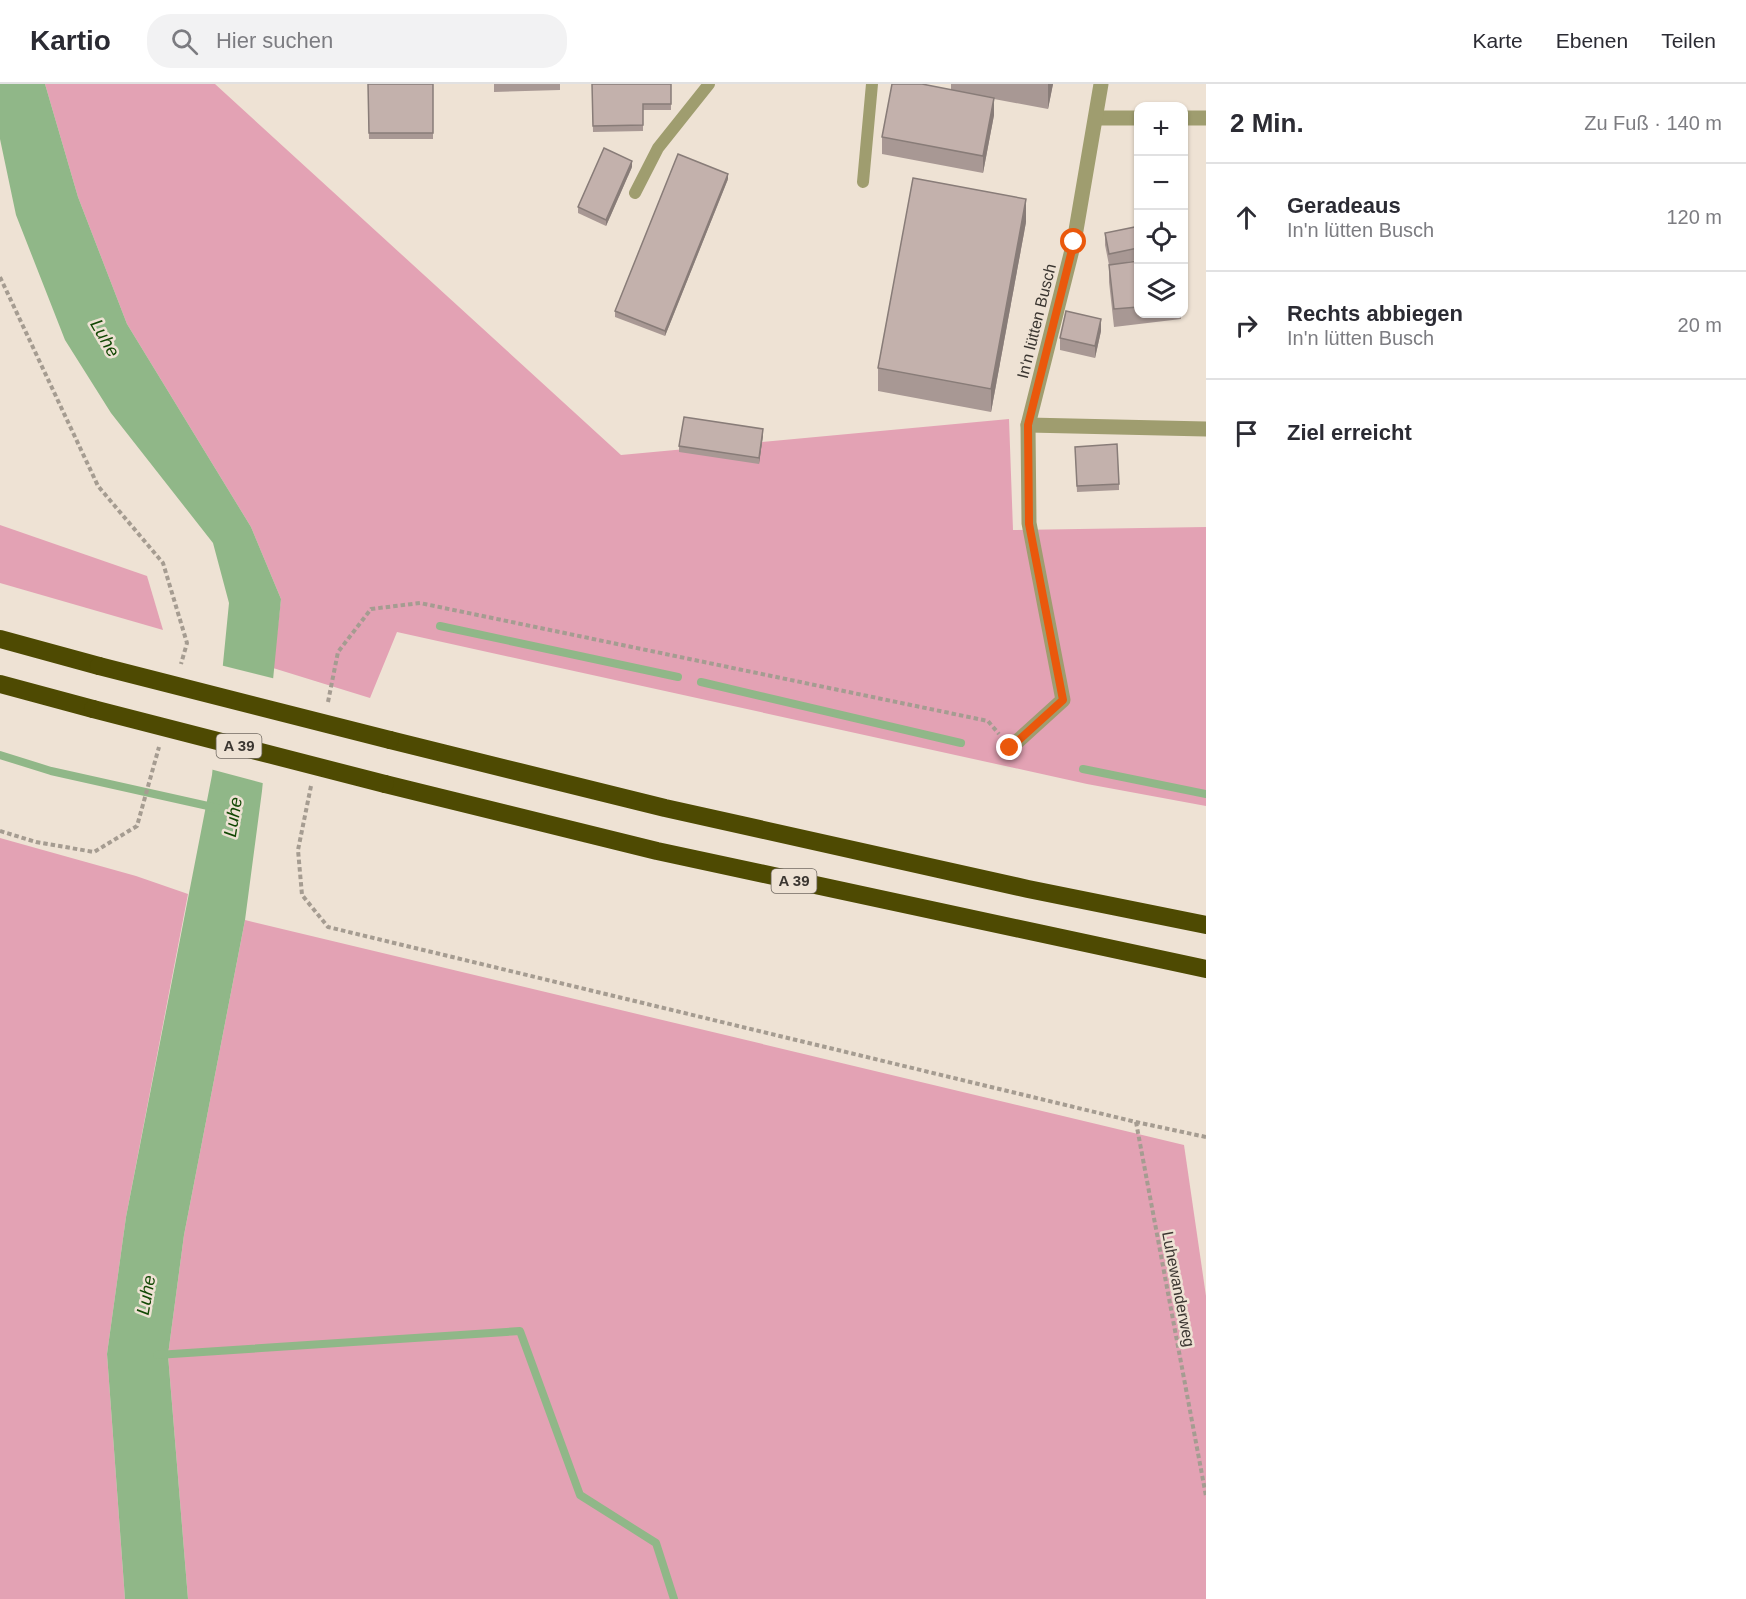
<!DOCTYPE html>
<html lang="de">
<head>
<meta charset="utf-8">
<style>
	body { margin:0; font-family:Arial,sans-serif; background:#f2f2f3; color:#2b2b33 }
	.controls { position:absolute; right:18px; top:18px; display:grid; overflow:hidden; border-radius:12px; box-shadow:0 2px 4px #0004 }
	.controls button { width:54px; height:54px; display:grid; place-items:center; padding:0; border:0; border-bottom:2px solid #e1e1e2; background:#fff; color:#2b2b33; font:30px sans-serif }
	.stop { position:absolute; width:18px; height:18px; margin:-14px; border:4px solid #ea580c; border-radius:50%; background:#fff }
	.stop.end { background:#ea580c; border-color:#fff; box-shadow:0 2px 6px #0008 }
	.list { margin:0; padding:0; list-style:none }
	h2 { display:flex; justify-content:space-between; align-items:center; height:78px; margin:0; padding:0 24px; font-size:26px }
	h2 small { font-size:20px; font-weight:400; color:#7c7c81 }
	.list li { display:grid; grid-template-columns:39px 1fr auto; gap:18px; align-items:center; box-sizing:border-box; height:108px; padding:0 24px; border-top:2px solid #e1e1e2 }
	.list b { display:block; font-size:22px; white-space:nowrap }
	.list p { margin:0; font-size:20px; white-space:nowrap; color:#7c7c81 }
	.list em { font-size:20px; font-style:normal; color:#7c7c81 }
	.icon { flex:none; width:33px; height:33px; fill:none; stroke:currentColor; stroke-width:2; stroke-linecap:round; stroke-linejoin:round }
	.map { position:relative; flex:none; width:1206px; height:1515px; overflow:hidden }
	header { display:flex; align-items:center; gap:36px; box-sizing:border-box; height:84px; padding:0 30px; background:#fff; border-bottom:2px solid #e1e1e2 }
	header strong { font-size:28px }
	nav { display:flex; gap:33px; margin-inline-start:auto; font-size:21px }
	.search { width:420px; height:54px; background:#f2f2f3; display:flex; align-items:center; gap:15px; box-sizing:border-box; padding:0 21px; border-radius:24px; color:#7c7c81; font-size:22px }
	main { display:flex }
	aside { flex:1; background:#fff }
	.map>svg:first-child { display:block }
	.green { fill:#e3a2b4 }
	.water { fill:#90b788 }
	.pier { fill:#eee2d4 }
	.lines { fill:none; stroke-linecap:round; stroke-linejoin:round }
	.stream { stroke:#90b788; stroke-width:8 }
	.path { stroke:#a59c91; stroke-width:4; stroke-dasharray:4.5 3; stroke-linecap:butt }
	.lane { stroke:#9f9d6f; stroke-width:12 }
	.street { stroke:#9f9d6f; stroke-width:15 }
	.highway { stroke:#4e4a02; stroke-width:18 }
	.highway-bridge { stroke:#4e4a02; stroke-width:18 }
	.wall { fill:#a89894 }
	.shaded-wall { fill:#887c78 }
	.building { fill:#c3b1ac; stroke:#887c78; stroke-width:1.5 }
	.route { stroke:#ea580c; stroke-width:8 }
	.labels { text-anchor:middle; stroke-width:5; stroke-linejoin:round; paint-order:stroke }
	.shield { fill:#eee2d4; stroke:#716a62; stroke-width:1.5 }
	.shield-label { font-size:15px; font-weight:bold; fill:#3b3631 }
	.street-label { font-size:16px; fill:#3b3631; stroke:#eee2d4 }
	.water-label { font-size:18px; font-style:italic; fill:#124804; stroke:#eee2d4 }
</style>
</head>
<body>
<header>
<strong>Kartio</strong>
<div class="search"><svg class="icon" aria-label="search" viewBox="0 0 24 24"><circle cx="10" cy="10" r="6"/><path d="M15 15l6 6"/></svg>Hier suchen</div>
<nav><a>Karte</a><a>Ebenen</a><a>Teilen</a></nav>
</header>
<main>
<div class="map">
<svg width="1206" height="1515" viewBox="0 0 1206 1515">
	<rect width="100%" height="100%" fill="#eee2d4"/>
	<g class="green">
		<path d="M45,0H215L621,371L1009,335L1013,446L1206,443V722L1087,700L397,548L370,614L273,584L281,515L251,443L127,240L78,113Z"/>
		<path d="M0,441L147,492L163,546L0,499Z"/>
		<path d="M0,754L136,792L188,810L126,1133L107,1270L125,1515H0Z"/>
		<path d="M245,836L1184,1061L1206,1212V1515H188L168,1271L184,1151Z"/>
	</g>
	<path class="water" d="M0,0H45L78,113L127,240L251,443L281,515L262,707L245,836L184,1151L168,1271L188,1515H125L107,1270L126,1133L212,691L229,519L213,459L111,329L65,256L16,131L0,55Z"/>
	<path class="pier" d="M220,581L276,595L266,700L210,685Z"/>
	<g class="lines">
		<g class="stream">
			<path d="M440,542L678,593"/>
			<path d="M701,598L961,659"/>
			<path d="M0,671L51,687L217,724"/>
			<path d="M1083,685L1206,710"/>
			<path d="M157,1271L520,1247L580,1411L656,1459L674,1515"/>
		</g>
		<g class="path">
			<path d="M0,193L98,402L163,479L187,559L181,580"/>
			<path d="M328,618L338,568L371,525L420,519L988,637L999,650"/>
			<path d="M311,702L298,766L302,811L328,843L1136,1038L1206,1053"/>
			<path d="M0,747L36,758L94,768L137,742L159,663"/>
			<path d="M1136,1038L1206,1412"/>
		</g>
		<g class="lane">
			<path d="M863,98L872,0"/>
			<path d="M635,109L658,64L709,0"/>
		</g>
		<g class="street">
			<path d="M1096,34H1138"/>
			<path d="M1184,34H1206"/>
			<path d="M1028,341L1206,345"/>
			<path d="M1010,664L1063,616L1029,439L1028,341L1074,158L1101,0"/>
		</g>
		<g class="highway">
			<path d="M0,555L99,582"/>
			<path d="M0,600L93,625"/>
			<path d="M390,656L665,724L1028,805L1206,841"/>
			<path d="M385,700L657,767L1206,885"/>
		</g>
		<g class="highway-bridge">
			<path d="M99,582L390,656"/>
			<path d="M93,625L385,700"/>
		</g>
	</g>
	<g class="wall">
		<path d="M368,0H433V55H369Z"/>
		<path d="M494,0H560V6L494,8Z"/>
		<path d="M592,0H671V26H643V47L593,48Z"/>
		<path d="M951,0H1053L1048,25L994,15V31L983,89L882,70V53L951,6Z"/>
		<path d="M632,83L606,142L578,129V123Z"/>
		<path d="M728,95L665,252L615,233V227Z"/>
		<path d="M1026,138L991,328L878,307V284Z"/>
		<path d="M1105,149L1138,163V176L1127,178L1138,177V230H1181V235L1114,243L1109,198V181L1105,161Z"/>
		<path d="M1101,247L1095,274L1060,266V254Z"/>
		<path d="M763,351L759,380L679,368V362Z"/>
		<path d="M1075,363L1119,400V406L1077,408Z"/>
	</g>
	<g class="shaded-wall">
		<path d="M1048,0H1053L1048,25Z"/>
		<path d="M994,14V31L983,89V72Z"/>
		<path d="M632,77V83L606,142V136Z"/>
		<path d="M728,90V95L665,252V247Z"/>
		<path d="M1026,115V138L991,328V305Z"/>
		<path d="M1101,235V247L1095,274V262Z"/>
		<path d="M763,345V351L759,380V374Z"/>
	</g>
	<g class="building">
		<path d="M368,0H433V49H369Z"/>
		<path d="M592,0H671V20H643V41L593,42Z"/>
		<path d="M892,0H922L994,14L983,72L882,53Z"/>
		<path d="M604,64L632,77L606,136L578,123Z"/>
		<path d="M678,70L728,90L665,247L615,227Z"/>
		<path d="M913,94L1026,115L991,305L878,284Z"/>
		<path d="M1135,143L1138,164L1109,170L1105,149Z"/>
		<path d="M1138,177V223L1114,225L1109,181Z"/>
		<path d="M1066,227L1101,235L1095,262L1060,254Z"/>
		<path d="M684,333L763,345L759,374L679,362Z"/>
		<path d="M1117,360L1119,400L1077,402L1075,363Z"/>
	</g>
	<g class="lines">
		<path class="route" d="M1010,664L1063,616L1029,440L1028,341L1074,158"/>
	</g>
	<g class="labels">
		<g class="shield">
			<rect x="216.5" y="650" width="45" height="24" rx="4.5"/>
			<rect x="771.5" y="785" width="45" height="24" rx="4.5"/>
		</g>
		<g class="shield-label">
			<text x="239" y="667">A 39</text>
			<text x="794" y="802">A 39</text>
		</g>
		<g class="street-label">
			<text transform="translate(1036 237) rotate(-76)" y="6">In'n lütten Busch</text>
			<text transform="translate(1179 1205) rotate(79)" y="6">Luhewanderweg</text>
		</g>
		<g class="water-label">
			<text transform="translate(105 254) rotate(60)" y="6">Luhe</text>
			<text transform="translate(233 733) rotate(-81)" y="6">Luhe</text>
			<text transform="translate(146 1211) rotate(-80)" y="6">Luhe</text>
		</g>
	</g>
</svg>
<div class="controls">
<button>+</button>
<button>−</button>
<button><svg class="icon" aria-label="locate" viewBox="0 0 24 24"><circle cx="12" cy="12" r="6"/><path d="M12 2v4M12 18v4M2 12h4M18 12h4"/></svg></button>
<button><svg class="icon" aria-label="layers" viewBox="0 0 24 24"><path d="M12 4l9 5-9 5-9-5zM3 14l9 5 9-5"/></svg></button>
</div>
<div class="stop" style="left:1074px;top:158px"></div>
<div class="stop end" style="left:1010px;top:664px"></div>
</div>
<aside>
<h2>2 Min.<small>Zu Fuß · 140 m</small></h2>
<ul class="list">
<li><svg class="icon" aria-label="ahead" viewBox="0 0 24 24"><path d="M12 20V5M6 11l6-6 6 6"/></svg><div><b>Geradeaus</b><p>In'n lütten Busch</p></div><em>120 m</em></li>
<li><svg class="icon" aria-label="right" viewBox="0 0 24 24"><path d="M7 20v-9h11M14 6l5 5-5 5"/></svg><div><b>Rechts abbiegen</b><p>In'n lütten Busch</p></div><em>20 m</em></li>
<li><svg class="icon" aria-label="arrive" viewBox="0 0 24 24"><path d="M6 21V4h12l-3 4 3 4H6"/></svg><div><b>Ziel erreicht</b></div></li>
</ul>
</aside>
</main>
</body>
</html>
